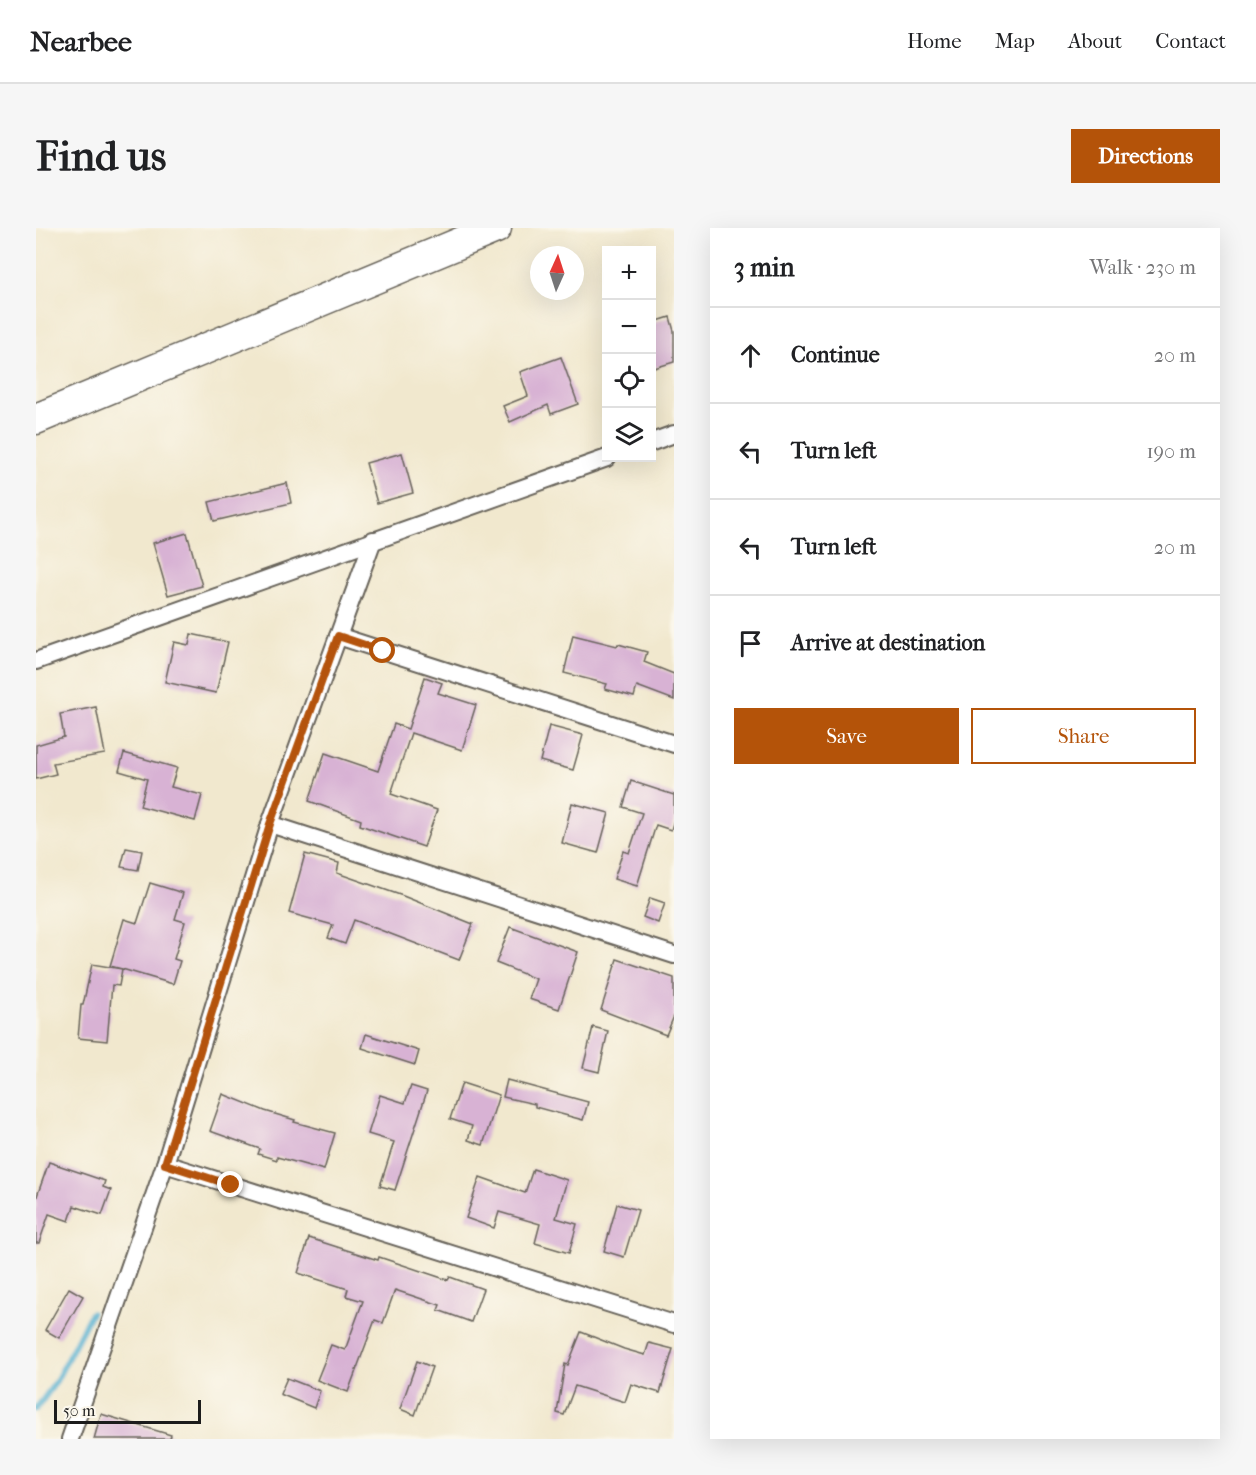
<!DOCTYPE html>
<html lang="en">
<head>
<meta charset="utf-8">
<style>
	body { margin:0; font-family:"IM FELL French Canon",serif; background:#f6f6f6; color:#202124 }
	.controls { position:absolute; right:18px; top:18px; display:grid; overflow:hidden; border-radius:0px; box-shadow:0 6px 24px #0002 }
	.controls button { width:54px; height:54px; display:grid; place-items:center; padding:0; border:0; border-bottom:2px solid #e0e0e0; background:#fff; color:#202124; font:30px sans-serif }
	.compass { position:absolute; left:494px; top:18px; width:54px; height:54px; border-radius:50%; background:#fff; box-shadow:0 6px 24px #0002; rotate:3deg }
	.scale { position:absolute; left:18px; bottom:15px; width:147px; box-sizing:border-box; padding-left:6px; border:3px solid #1c1c1c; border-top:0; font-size:16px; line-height:21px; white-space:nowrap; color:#1c1c1c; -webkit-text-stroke:4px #fbf7ec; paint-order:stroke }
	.stop { position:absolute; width:18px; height:18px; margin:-14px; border:4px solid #b45309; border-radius:50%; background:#fff }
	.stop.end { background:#b45309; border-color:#fff; box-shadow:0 2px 6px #0008 }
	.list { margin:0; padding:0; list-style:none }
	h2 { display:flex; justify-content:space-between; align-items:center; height:78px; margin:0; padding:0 24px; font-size:26px }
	h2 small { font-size:20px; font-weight:400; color:#757577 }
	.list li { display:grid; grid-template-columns:39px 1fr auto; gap:18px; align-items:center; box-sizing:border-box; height:96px; padding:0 24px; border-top:2px solid #e0e0e0 }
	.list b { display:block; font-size:22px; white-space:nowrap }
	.list em { font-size:20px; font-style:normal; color:#757577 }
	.actions { display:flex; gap:12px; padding:18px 24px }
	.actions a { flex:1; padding:14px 0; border:2px solid #b45309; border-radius:0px; text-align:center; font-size:21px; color:#b45309 }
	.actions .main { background:#b45309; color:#fff }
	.icon { flex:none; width:33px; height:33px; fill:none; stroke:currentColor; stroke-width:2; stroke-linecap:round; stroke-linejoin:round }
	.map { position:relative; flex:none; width:638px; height:1211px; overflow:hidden; border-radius:0px }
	header { display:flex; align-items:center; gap:36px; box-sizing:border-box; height:84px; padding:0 30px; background:#fff; border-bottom:2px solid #e0e0e0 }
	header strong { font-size:28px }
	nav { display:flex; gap:33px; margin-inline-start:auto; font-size:21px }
	.intro { display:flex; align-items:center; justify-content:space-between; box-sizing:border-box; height:144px; padding:0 36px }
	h1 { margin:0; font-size:42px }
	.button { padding:15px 27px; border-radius:0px; background:#b45309; color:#fff; font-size:21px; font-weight:700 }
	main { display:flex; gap:36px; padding:0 36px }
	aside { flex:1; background:#fff; border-radius:0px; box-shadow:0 6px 24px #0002 }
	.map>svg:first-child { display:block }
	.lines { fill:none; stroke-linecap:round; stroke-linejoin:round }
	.stream { stroke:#50adce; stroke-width:6 }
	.building { fill:#d8b2d4 }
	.street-casing { stroke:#67635a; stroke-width:20 }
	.highway-casing { stroke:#67635a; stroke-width:33 }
	.street { stroke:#fff; stroke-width:16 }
	.highway { stroke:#fff; stroke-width:30 }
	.route { stroke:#b45309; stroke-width:8 }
</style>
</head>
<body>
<header>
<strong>Nearbee</strong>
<nav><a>Home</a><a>Map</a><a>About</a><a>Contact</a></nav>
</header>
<div class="intro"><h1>Find us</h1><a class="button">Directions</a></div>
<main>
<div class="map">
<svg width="638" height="1211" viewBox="0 0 638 1211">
	<rect width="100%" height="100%" fill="#fbf7ec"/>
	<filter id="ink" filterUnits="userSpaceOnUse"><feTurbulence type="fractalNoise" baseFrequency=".0167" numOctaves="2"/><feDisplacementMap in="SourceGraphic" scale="12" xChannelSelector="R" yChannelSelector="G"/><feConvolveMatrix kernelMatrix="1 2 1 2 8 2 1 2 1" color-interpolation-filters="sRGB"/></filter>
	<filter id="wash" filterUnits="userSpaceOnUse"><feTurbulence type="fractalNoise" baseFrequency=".008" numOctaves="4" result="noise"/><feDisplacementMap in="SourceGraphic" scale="24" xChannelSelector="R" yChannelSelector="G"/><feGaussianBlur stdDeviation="1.35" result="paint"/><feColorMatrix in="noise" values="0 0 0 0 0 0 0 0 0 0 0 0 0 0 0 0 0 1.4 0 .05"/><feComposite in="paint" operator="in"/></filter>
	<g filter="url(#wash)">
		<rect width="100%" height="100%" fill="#f1e8ce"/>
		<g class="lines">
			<path class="stream" d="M0,1181L19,1155L55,1085"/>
		</g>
		<g id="blocks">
			<g class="building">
				<path d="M634,89L638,103V134L615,141V95Z"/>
				<path d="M525,129L542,176L515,186L512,177L474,194L467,178L492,168L484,144Z"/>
				<path d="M366,225L377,265L341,275L330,235Z"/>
				<path d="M251,255L255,275L178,293L173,274Z"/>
				<path d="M151,305L166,358L132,367L117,315Z"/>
				<path d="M155,406L192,414L180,465L129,454L138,414L153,417Z"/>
				<path d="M537,407L581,418L582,416L611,424L608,434L638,446V472L601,458L598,469L569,461L571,456L528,445Z"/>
				<path d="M389,449L406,455L402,465L440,477L426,522L375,505L355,566L401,582L388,619L324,597L325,592L273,573L289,525L342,543L358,496L372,501Z"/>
				<path d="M60,479L69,526L17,535L20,546L0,551V517L28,509L24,486Z"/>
				<path d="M513,498L547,507L537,542L504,533Z"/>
				<path d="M88,525L141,540L135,559L166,567L159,593L104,578L111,551L83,543Z"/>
				<path d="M595,553L638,567V592L635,602L620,597L601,658L578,651L587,623L593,625L606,585L587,579Z"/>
				<path d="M536,575L573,585L562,625L526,615Z"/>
				<path d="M90,620L106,623L102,642L85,639Z"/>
				<path d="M269,626L303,635L301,645L367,668L437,696L423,732L318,692L309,716L292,710L297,697L253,685Z"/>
				<path d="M114,655L147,665L139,691L149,694L138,731L144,733L137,756L86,741L83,758L76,757L71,813L42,810L45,777H47L56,736L86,741L74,738L88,691L101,695Z"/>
				<path d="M614,670L629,675L622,695L607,689Z"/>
				<path d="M474,699L542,724L523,781L493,771L500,751L460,735Z"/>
				<path d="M581,731L638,750V788L630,807L565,782Z"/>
				<path d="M557,799L572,803L563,844L547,840Z"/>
				<path d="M330,806L383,823L379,837L326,820Z"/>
				<path d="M471,852L552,874L547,892L499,879V876L467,869Z"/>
				<path d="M426,855L463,867L447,917L432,912L436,898L414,891Z"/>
				<path d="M375,858L391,863L359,962L344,958L358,914L332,906L344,867L369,875Z"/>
				<path d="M187,866L229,883L259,892L258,894L299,905L288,942L241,929V932L222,926L224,921L174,903Z"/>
				<path d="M13,934L69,953L67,959L75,962L66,987L38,978L33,993L13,986L3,1015H0V971Z"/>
				<path d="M497,941L531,952L520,990L541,996L533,1025L499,1015L504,996L463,984L458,1000L430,990L444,949L489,965Z"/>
				<path d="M581,976L602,982L588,1029L568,1023Z"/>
				<path d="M273,1010L342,1032L343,1029L412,1052L414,1049L447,1061L435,1094L402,1082L404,1077L359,1062L347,1095L339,1092L312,1164L281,1152L295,1117L309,1122L327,1073L310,1068L312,1061L262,1045Z"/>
				<path d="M33,1060L47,1068L23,1110L9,1102Z"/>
				<path d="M545,1104L588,1121L609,1127L613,1115L637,1121L624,1165L595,1156L589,1174L539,1158L528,1187L521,1185L529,1136L532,1137Z"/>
				<path d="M381,1133L396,1139L379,1187L364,1181Z"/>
				<path d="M251,1150L284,1163L278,1180L244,1166Z"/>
				<path d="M65,1186L135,1207L134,1211H58Z"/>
			</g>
		</g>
	</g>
	<g filter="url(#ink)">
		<use href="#blocks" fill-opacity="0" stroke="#67635a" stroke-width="1.5"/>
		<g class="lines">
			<defs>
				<g id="street">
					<path d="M616,214L638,206"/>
					<path d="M302,408L638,516"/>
					<path d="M0,433L571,230"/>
					<path d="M234,596L638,727"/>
					<path d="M129,936L638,1096"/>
					<path d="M34,1211L129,936L234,596L337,312"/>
				</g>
				<path id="highway" d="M0,191L460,0"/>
			</defs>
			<use href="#street" class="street-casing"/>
			<use href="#highway" class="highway-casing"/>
			<use href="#street" class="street"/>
			<use href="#highway" class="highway"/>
		</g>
	</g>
	<g class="lines" filter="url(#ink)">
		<path class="route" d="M195,957L129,936L234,596L302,408L347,423"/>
	</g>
</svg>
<div class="controls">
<button>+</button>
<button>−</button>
<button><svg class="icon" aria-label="locate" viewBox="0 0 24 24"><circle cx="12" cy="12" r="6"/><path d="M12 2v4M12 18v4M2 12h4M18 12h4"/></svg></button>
<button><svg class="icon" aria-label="layers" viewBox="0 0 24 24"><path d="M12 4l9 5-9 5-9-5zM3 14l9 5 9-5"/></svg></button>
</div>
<svg class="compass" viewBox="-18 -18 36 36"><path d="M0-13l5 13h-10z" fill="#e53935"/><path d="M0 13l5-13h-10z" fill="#757577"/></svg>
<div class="scale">50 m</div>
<div class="stop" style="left:347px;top:423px"></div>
<div class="stop end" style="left:195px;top:957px"></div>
</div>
<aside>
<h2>3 min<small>Walk · 230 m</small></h2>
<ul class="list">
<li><svg class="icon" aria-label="ahead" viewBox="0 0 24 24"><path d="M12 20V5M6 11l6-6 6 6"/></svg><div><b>Continue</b></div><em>20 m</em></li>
<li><svg class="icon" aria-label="left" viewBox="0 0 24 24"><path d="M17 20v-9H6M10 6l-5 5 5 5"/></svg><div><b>Turn left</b></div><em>190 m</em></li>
<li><svg class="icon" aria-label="left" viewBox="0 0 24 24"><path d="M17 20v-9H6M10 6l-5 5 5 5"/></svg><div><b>Turn left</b></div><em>20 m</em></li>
<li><svg class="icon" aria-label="arrive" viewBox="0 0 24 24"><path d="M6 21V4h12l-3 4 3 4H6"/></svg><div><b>Arrive at destination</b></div></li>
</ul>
<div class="actions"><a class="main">Save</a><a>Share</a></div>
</aside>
</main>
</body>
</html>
